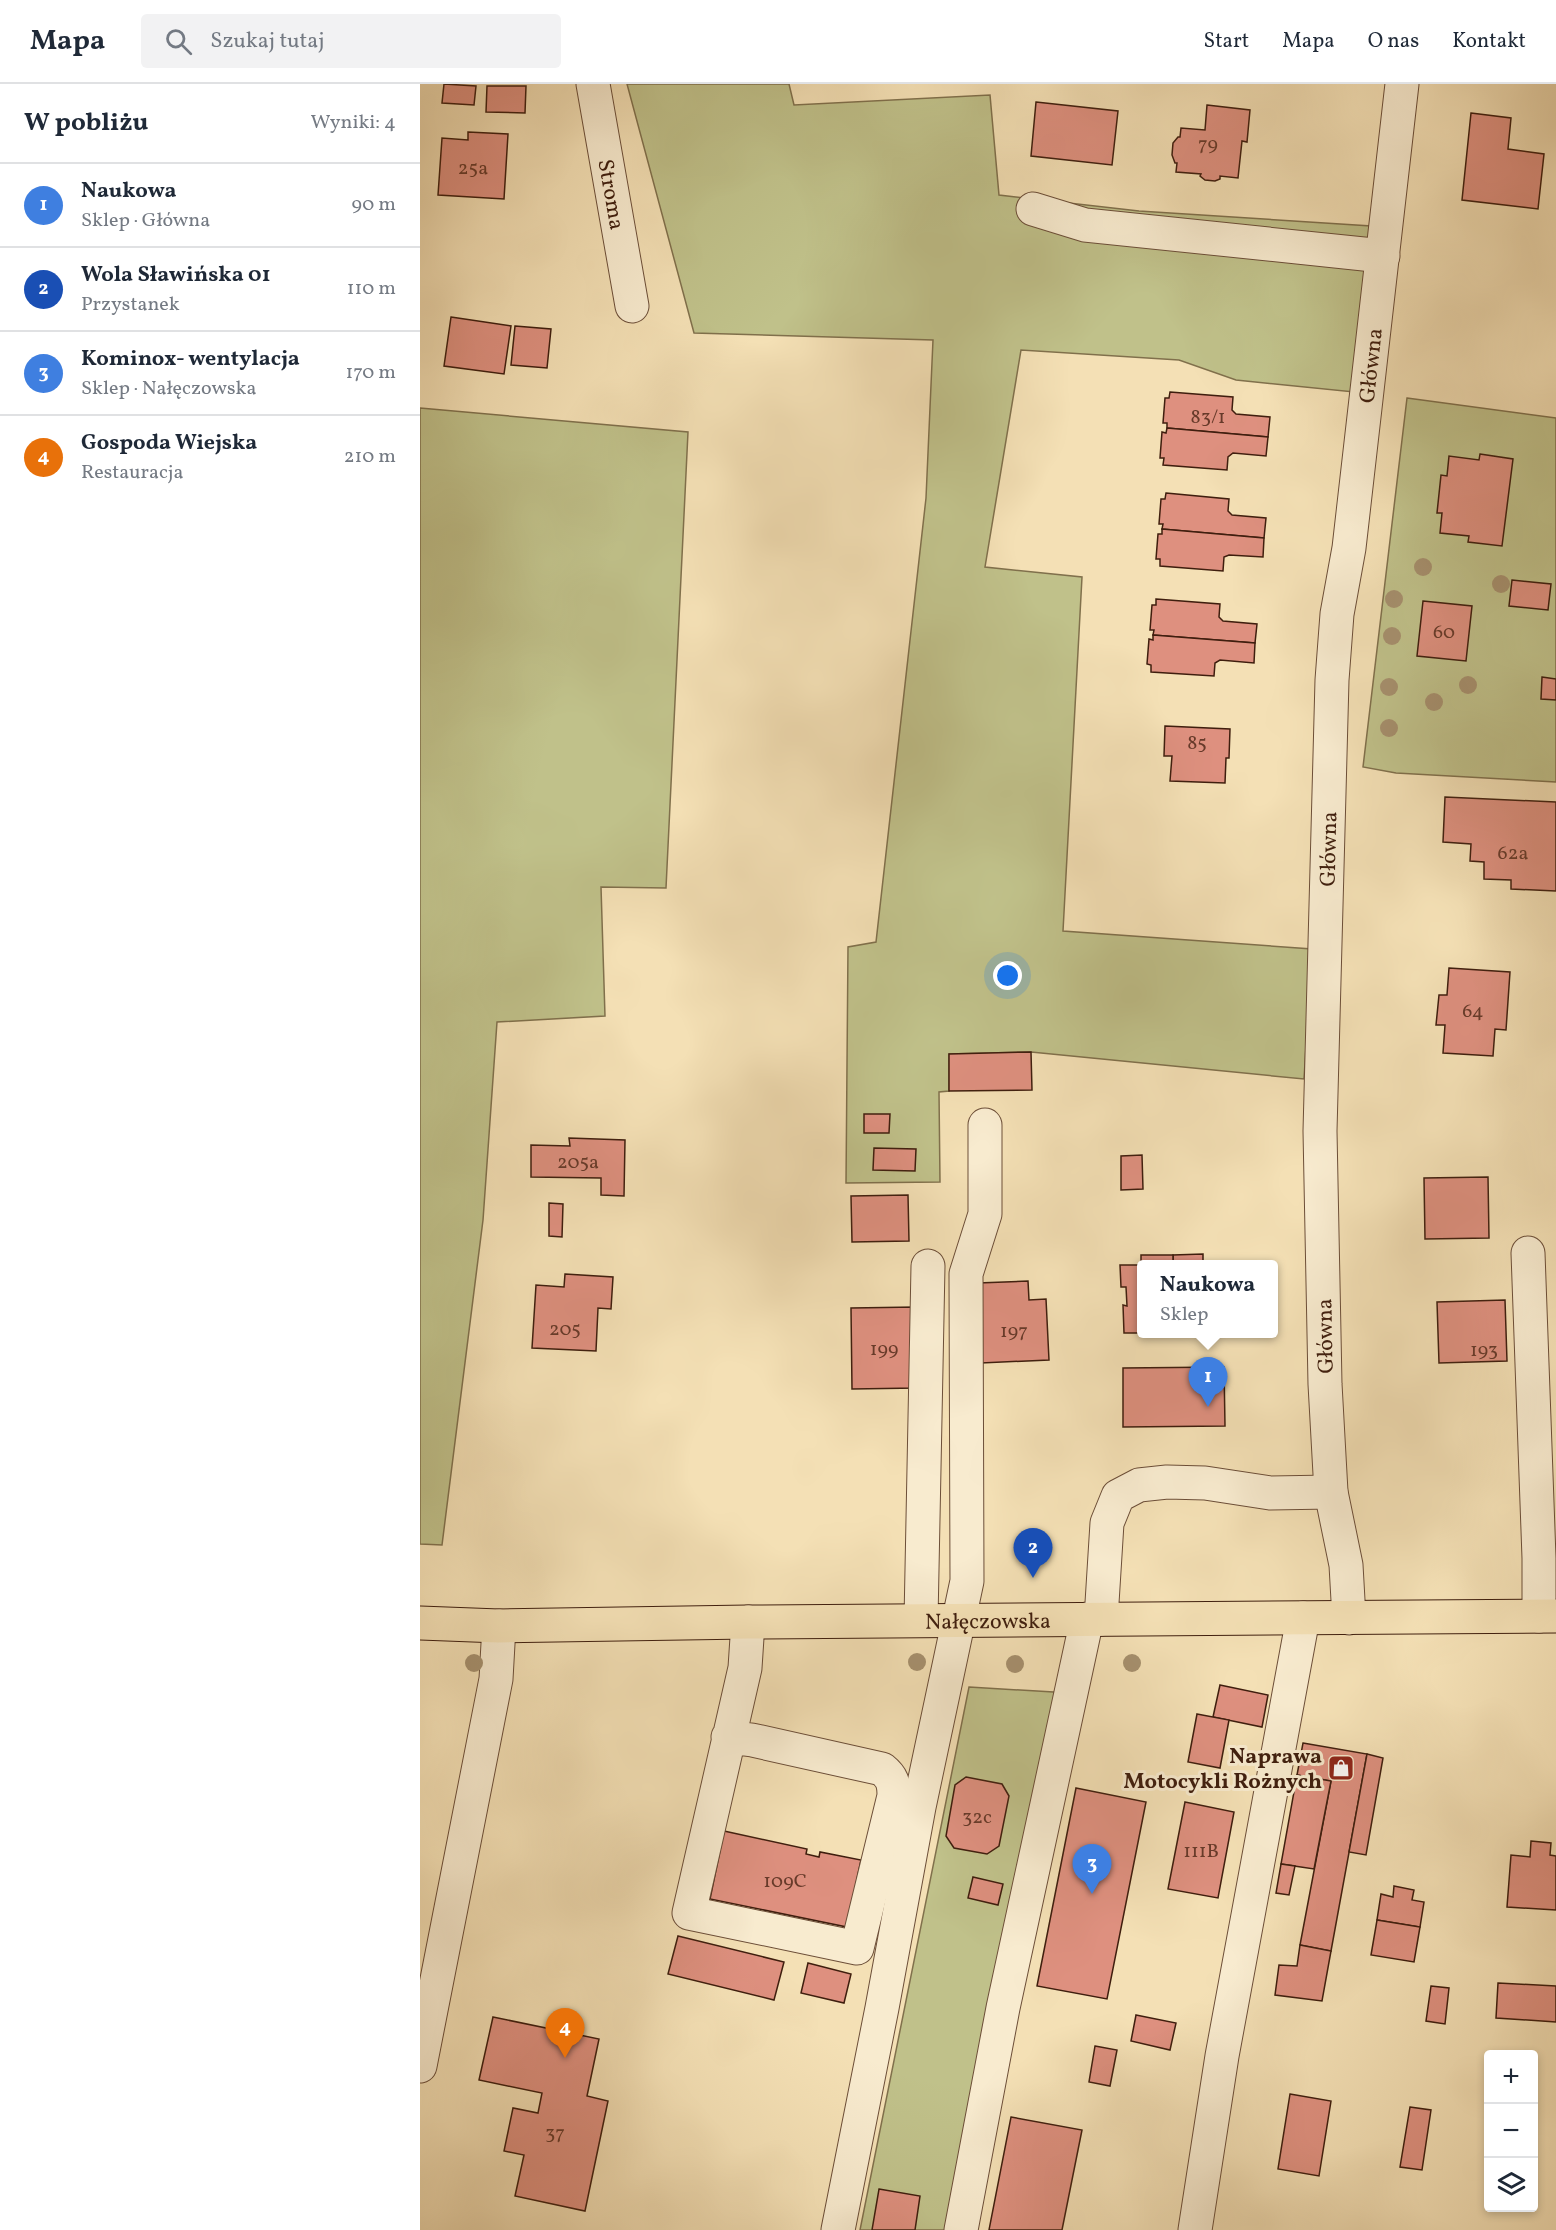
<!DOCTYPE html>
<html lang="pl">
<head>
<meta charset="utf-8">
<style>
	body { margin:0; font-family:Vollkorn,serif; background:#f2f2f3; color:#1f2937 }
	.controls { position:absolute; right:18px; bottom:18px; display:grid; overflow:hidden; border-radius:6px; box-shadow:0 3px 9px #0003 }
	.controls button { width:54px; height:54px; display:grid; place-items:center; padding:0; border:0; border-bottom:2px solid #e0e1e3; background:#fff; color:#1f2937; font:30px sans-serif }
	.you { position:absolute; left:588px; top:892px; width:21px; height:21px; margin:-15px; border:4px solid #fff; border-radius:50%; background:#1a73e8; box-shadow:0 0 0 9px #1a73e833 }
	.badge { display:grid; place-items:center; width:39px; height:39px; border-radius:50%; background:#1a73e8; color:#fff; font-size:20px; font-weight:700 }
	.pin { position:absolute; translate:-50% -50px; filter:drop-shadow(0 2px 3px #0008) }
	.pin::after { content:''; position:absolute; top:32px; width:21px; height:18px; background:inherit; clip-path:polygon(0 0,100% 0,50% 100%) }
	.popup { position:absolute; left:717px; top:1176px; width:141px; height:78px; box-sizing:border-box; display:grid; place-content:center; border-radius:6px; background:#fff; filter:drop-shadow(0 2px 4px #0005); font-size:20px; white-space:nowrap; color:#747a83 }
	.popup b { font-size:22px; color:#1f2937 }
	.popup::after { content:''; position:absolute; left:50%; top:100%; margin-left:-12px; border:12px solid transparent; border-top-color:#fff }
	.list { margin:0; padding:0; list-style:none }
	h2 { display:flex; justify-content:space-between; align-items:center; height:78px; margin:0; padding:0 24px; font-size:26px }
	h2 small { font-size:20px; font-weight:400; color:#747a83 }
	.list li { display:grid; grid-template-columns:39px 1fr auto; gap:18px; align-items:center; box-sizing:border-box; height:84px; padding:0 24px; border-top:2px solid #e0e1e3 }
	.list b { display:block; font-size:22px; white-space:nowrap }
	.list p { margin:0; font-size:20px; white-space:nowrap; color:#747a83 }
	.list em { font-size:20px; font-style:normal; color:#747a83 }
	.icon { flex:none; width:33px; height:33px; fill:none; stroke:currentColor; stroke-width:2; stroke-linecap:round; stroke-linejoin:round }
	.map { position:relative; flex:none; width:1136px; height:2146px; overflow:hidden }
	header { display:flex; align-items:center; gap:36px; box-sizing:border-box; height:84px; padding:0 30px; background:#fff; border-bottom:2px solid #e0e1e3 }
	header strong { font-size:28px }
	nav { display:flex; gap:33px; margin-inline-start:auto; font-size:21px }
	.search { width:420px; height:54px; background:#f2f2f3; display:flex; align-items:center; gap:15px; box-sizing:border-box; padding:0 21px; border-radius:6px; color:#747a83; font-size:22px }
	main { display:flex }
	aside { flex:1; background:#fff }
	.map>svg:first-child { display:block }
	.green { fill:#c0c18a; stroke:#80704c; stroke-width:1.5 }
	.building { fill:#de907f; stroke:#3f1e0e; stroke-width:1.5 }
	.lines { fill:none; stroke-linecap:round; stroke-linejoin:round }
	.minor-casing { stroke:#6c4e38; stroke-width:35 }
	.major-casing { stroke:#3f1e0e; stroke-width:35 }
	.minor { stroke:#f8ebcf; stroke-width:33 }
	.major { stroke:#f4e0b5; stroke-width:33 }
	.tree { fill:#a6906e }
	.labels { text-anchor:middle; stroke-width:6; stroke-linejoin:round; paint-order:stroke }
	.number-label { font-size:20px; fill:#673a2a }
	.street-label { font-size:22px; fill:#3f1e0e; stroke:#f8ebcf }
	.poi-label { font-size:22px; font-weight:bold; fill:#3f1e0e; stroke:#f8ebcf; text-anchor:end }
</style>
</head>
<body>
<header>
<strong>Mapa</strong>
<div class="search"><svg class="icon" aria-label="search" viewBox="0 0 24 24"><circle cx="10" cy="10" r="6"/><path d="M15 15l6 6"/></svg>Szukaj tutaj</div>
<nav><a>Start</a><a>Mapa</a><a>O nas</a><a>Kontakt</a></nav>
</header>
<main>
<aside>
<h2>W pobliżu<small>Wyniki: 4</small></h2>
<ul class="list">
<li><span class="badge" style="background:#3f7fe0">1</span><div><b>Naukowa</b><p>Sklep · Główna</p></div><em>90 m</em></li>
<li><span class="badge" style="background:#1a4fb4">2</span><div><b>Wola Sławińska 01</b><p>Przystanek</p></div><em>110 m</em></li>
<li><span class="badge" style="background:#3f7fe0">3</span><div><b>Kominox- wentylacja</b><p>Sklep · Nałęczowska</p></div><em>170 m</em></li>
<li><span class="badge" style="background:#e8710a">4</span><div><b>Gospoda Wiejska</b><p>Restauracja</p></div><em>210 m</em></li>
</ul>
</aside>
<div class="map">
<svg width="1136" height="2146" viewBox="0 0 1136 2146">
	<rect width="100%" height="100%" fill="#f4e0b5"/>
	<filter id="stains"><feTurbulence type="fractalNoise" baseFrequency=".00333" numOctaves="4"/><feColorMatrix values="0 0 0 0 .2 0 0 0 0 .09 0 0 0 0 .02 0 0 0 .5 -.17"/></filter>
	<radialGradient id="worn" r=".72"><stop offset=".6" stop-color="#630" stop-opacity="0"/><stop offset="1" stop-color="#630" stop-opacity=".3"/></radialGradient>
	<g class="green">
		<path d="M207,0H369L374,21L570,11L579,111L719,127L951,142L934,308L816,296L759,276L601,266L565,483L662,493L643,847L892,865L884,995L611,968L529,970V1007L519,1008L520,1098L426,1099L428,863L456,858L506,414L513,256L274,249Z"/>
		<path d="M987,314L1136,334V698L976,689L943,683Z"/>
		<path d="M0,324L268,348L246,804L181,803L185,932L77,938L63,1136L22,1461L0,1460Z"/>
		<path d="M549,1603L650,1609L545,2146H440Z"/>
	</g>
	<g class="building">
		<path d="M24,0L56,2L54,21L22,19Z"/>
		<path d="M67,2H106L105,29L66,28Z"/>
		<path d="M616,18L698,27L692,81L611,72Z"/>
		<path d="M787,21L830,26L827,58L822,57L818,94L800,92V95L795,97L785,96L780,92L781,90L756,88L757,79H755L752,71L753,59L758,53H760L761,44L785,46Z"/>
		<path d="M1051,29L1091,34L1088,65L1124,70L1118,125L1042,116Z"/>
		<path d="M48,48L88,50L84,115L18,111L22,54L48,56Z"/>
		<path d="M31,233L91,242L84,290L24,282Z"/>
		<path d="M95,242L131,245L127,284L91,281Z"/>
		<path d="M750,308L813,313L812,326L816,330L850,333L848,353L747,344V339H743L745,314H749Z"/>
		<path d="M747,344L848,353L846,372L813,369L808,373L807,386L743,381L744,374H740L742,348L746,349Z"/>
		<path d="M1060,370L1093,375L1082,462L1048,458L1049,452L1020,449L1022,429H1017L1021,391L1027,392L1029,372L1059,376Z"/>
		<path d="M746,409L809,415L808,427L812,431L846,434L844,454L742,445L743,440H739L741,415H745Z"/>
		<path d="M742,445L844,454L843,473L809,471L804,473L803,487L740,482V475H736L738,450H742Z"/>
		<path d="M1092,496L1131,500L1128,526L1089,522Z"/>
		<path d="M736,515L800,520L799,533L803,537L837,540L835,559L733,551L734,546H730L732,521H736Z"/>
		<path d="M1003,517L1052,522L1046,577L997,572Z"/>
		<path d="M733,551L835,559L834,579L800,576L795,579L794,592L731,588V581L727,580L729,555L733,556Z"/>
		<path d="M1122,593L1136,595V616L1121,615Z"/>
		<path d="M745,642L810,645L809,674H806L805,699L750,697L752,672H744Z"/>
		<path d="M1025,713L1136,718V807L1091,805V796L1064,795V778L1050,777L1051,760L1023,758Z"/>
		<path d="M1029,884L1090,888L1086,946L1075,945L1073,972L1023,969L1025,941H1016L1019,911H1027Z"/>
		<path d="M611,968L612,1006L529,1007V970Z"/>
		<path d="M444,1030H470L469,1049H444Z"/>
		<path d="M149,1054L205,1056L204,1112L181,1111V1094L111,1093V1061L150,1062Z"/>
		<path d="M454,1064L496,1065L495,1087L453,1086Z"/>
		<path d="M722,1071L723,1105L701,1106V1072Z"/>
		<path d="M1068,1093L1069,1154L1005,1155L1004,1094Z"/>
		<path d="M488,1111L489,1157L432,1158L431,1112Z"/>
		<path d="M129,1119L143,1120L142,1153L129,1152Z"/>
		<path d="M783,1170V1180H753V1171Z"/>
		<path d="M721,1171H753V1180H722V1249H704L703,1221L707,1222L706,1203H701L700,1181H721Z"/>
		<path d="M145,1190L193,1193L191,1225L178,1224L176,1267L112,1264L116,1201L144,1203Z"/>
		<path d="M608,1197L609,1216L626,1215L629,1276L561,1279L558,1199Z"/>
		<path d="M1085,1216L1087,1277L1019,1279L1017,1218Z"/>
		<path d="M496,1223L497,1304L432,1305L431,1224Z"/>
		<path d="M804,1283L805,1342L703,1343V1284Z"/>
		<path d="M800,1601L848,1611L842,1643L793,1633Z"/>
		<path d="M777,1630L809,1636L800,1684L768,1678Z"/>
		<path d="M883,1659L947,1670L911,1867L880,1861L911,1697L877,1691Z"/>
		<path d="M947,1670L963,1674L946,1771L929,1768Z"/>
		<path d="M877,1691L911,1697L894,1785L861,1780Z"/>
		<path d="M546,1693L582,1700L589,1712L579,1762L567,1770L534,1764L526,1752L535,1701Z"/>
		<path d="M656,1704L726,1718L687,1915L617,1902Z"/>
		<path d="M765,1718L814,1728L798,1814L748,1805Z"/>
		<path d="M304,1747L387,1765L386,1770L399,1773L400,1768L441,1776L427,1843L290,1815Z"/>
		<path d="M1111,1757L1131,1759L1130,1771L1136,1772V1826L1087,1823L1091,1771L1110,1773Z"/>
		<path d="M861,1780L875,1782L869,1811L856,1809Z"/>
		<path d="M553,1793L583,1800L578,1821L548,1814Z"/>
		<path d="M974,1802L994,1806L992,1816L1004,1818L1000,1843L957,1836L961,1810L973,1813Z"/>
		<path d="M957,1836L1000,1843L994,1878L951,1871Z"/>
		<path d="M258,1852L364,1878L354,1916L248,1890Z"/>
		<path d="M880,1861L911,1867L902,1917L855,1911L859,1881L877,1882Z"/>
		<path d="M388,1879L431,1890L424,1919L381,1909Z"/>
		<path d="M1078,1899L1136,1902V1938L1076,1934Z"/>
		<path d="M1011,1902L1029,1904L1025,1940L1006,1937Z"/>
		<path d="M716,1931L756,1939L750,1966L711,1957Z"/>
		<path d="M73,1933L179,1955L167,2012L188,2017L165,2127L95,2112L104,2071L84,2067L93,2024L118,2029L122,2009L59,1996Z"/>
		<path d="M675,1962L697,1966L690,2002L669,1998Z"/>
		<path d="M870,2010L911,2017L899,2092L858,2085Z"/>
		<path d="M990,2023L1011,2026L1002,2086L980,2083Z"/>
		<path d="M591,2033L662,2046L642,2146H569Z"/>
		<path d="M459,2105L500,2112L495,2146H452Z"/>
	</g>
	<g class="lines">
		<defs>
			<g id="minor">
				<path id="s1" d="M173,0L212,222"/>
				<path d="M613,125L665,141L963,172"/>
				<path d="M1108,1169L1119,1474V1532"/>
				<path id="s2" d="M929,1534L926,1481L911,1408L905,1300L900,1047L912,596L917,530L929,464L982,0"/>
				<path d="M681,1535L687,1439L698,1412L719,1401L747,1398L785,1399L850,1409L911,1408"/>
				<path d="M501,1536L508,1182"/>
				<path d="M308,1653L332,1656L462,1685C472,1693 474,1699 474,1712L437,1864L269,1829L325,1584L328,1538"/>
				<path d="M0,1982L76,1595L79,1542"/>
				<path d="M418,2146L462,1924L499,1723L547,1497L546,1190L565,1130V1041"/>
				<path d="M541,2146L583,1924L667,1535"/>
				<path d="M775,2146L802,1972L883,1534"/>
			</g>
			<g id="major">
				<path id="s3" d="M0,1539L79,1542L328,1538L1136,1532"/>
			</g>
		</defs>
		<use href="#minor" class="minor-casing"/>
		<use href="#major" class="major-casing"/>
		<use href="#minor" class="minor"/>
		<use href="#major" class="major"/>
	</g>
	<g class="tree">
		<circle cx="1003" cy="483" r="9"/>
		<circle cx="1081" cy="500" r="9"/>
		<circle cx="974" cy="515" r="9"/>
		<circle cx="972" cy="552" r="9"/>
		<circle cx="1048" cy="601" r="9"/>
		<circle cx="969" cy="603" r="9"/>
		<circle cx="1014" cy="618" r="9"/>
		<circle cx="969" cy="644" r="9"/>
		<circle cx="497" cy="1578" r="9"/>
		<circle cx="54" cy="1579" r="9"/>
		<circle cx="712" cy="1579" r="9"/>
		<circle cx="595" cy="1580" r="9"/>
	</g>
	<defs>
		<symbol id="shop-square" viewBox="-11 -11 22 22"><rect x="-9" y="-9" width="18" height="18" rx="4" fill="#8f2418" stroke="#f8ebcf"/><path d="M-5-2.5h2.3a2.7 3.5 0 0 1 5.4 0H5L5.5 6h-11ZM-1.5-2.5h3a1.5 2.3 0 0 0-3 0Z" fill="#fff"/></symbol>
	</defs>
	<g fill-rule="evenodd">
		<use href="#shop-square" x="906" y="1669" width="30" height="30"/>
	</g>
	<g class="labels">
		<g class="number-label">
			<text x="788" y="66">79</text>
			<text x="53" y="90">25a</text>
			<text x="788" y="339">83/1</text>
			<text x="1024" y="554">60</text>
			<text x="777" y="665">85</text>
			<text x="1093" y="775">62a</text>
			<text x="1053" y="933">64</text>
			<text x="158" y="1084">205a</text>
			<text x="145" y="1251">205</text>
			<text x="594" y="1253">197</text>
			<text x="464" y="1271">199</text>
			<text x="1064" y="1272">193</text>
			<text x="557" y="1739">32c</text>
			<text x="781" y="1773">111B</text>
			<text x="365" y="1803">109C</text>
			<text x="135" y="2055">37</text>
		</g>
		<g class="street-label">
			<text dy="8" stroke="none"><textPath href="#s1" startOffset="112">Stroma</textPath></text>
			<text dy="8" stroke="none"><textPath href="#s2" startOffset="1257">Główna</textPath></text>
			<text dy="8" stroke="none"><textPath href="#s2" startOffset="771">Główna</textPath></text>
			<text transform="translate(904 1252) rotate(-91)" y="8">Główna</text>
			<text dy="8" stroke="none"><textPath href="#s3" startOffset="568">Nałęczowska</textPath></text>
		</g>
		<g class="poi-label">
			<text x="902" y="1679">Naprawa<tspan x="902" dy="25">Motocykli Rożnych</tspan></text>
		</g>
	</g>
	<rect width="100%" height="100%" filter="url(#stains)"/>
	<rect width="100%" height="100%" fill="url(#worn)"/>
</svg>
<div class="controls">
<button>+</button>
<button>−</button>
<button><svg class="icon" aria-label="layers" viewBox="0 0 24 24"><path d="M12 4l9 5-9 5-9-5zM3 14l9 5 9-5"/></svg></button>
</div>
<div class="you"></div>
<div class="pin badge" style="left:788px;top:1323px;background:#3f7fe0">1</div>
<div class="popup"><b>Naukowa</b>Sklep</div>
<div class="pin badge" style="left:613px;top:1494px;background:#1a4fb4">2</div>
<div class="pin badge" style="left:672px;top:1810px;background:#3f7fe0">3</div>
<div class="pin badge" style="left:145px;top:1974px;background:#e8710a">4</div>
</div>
</main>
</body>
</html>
